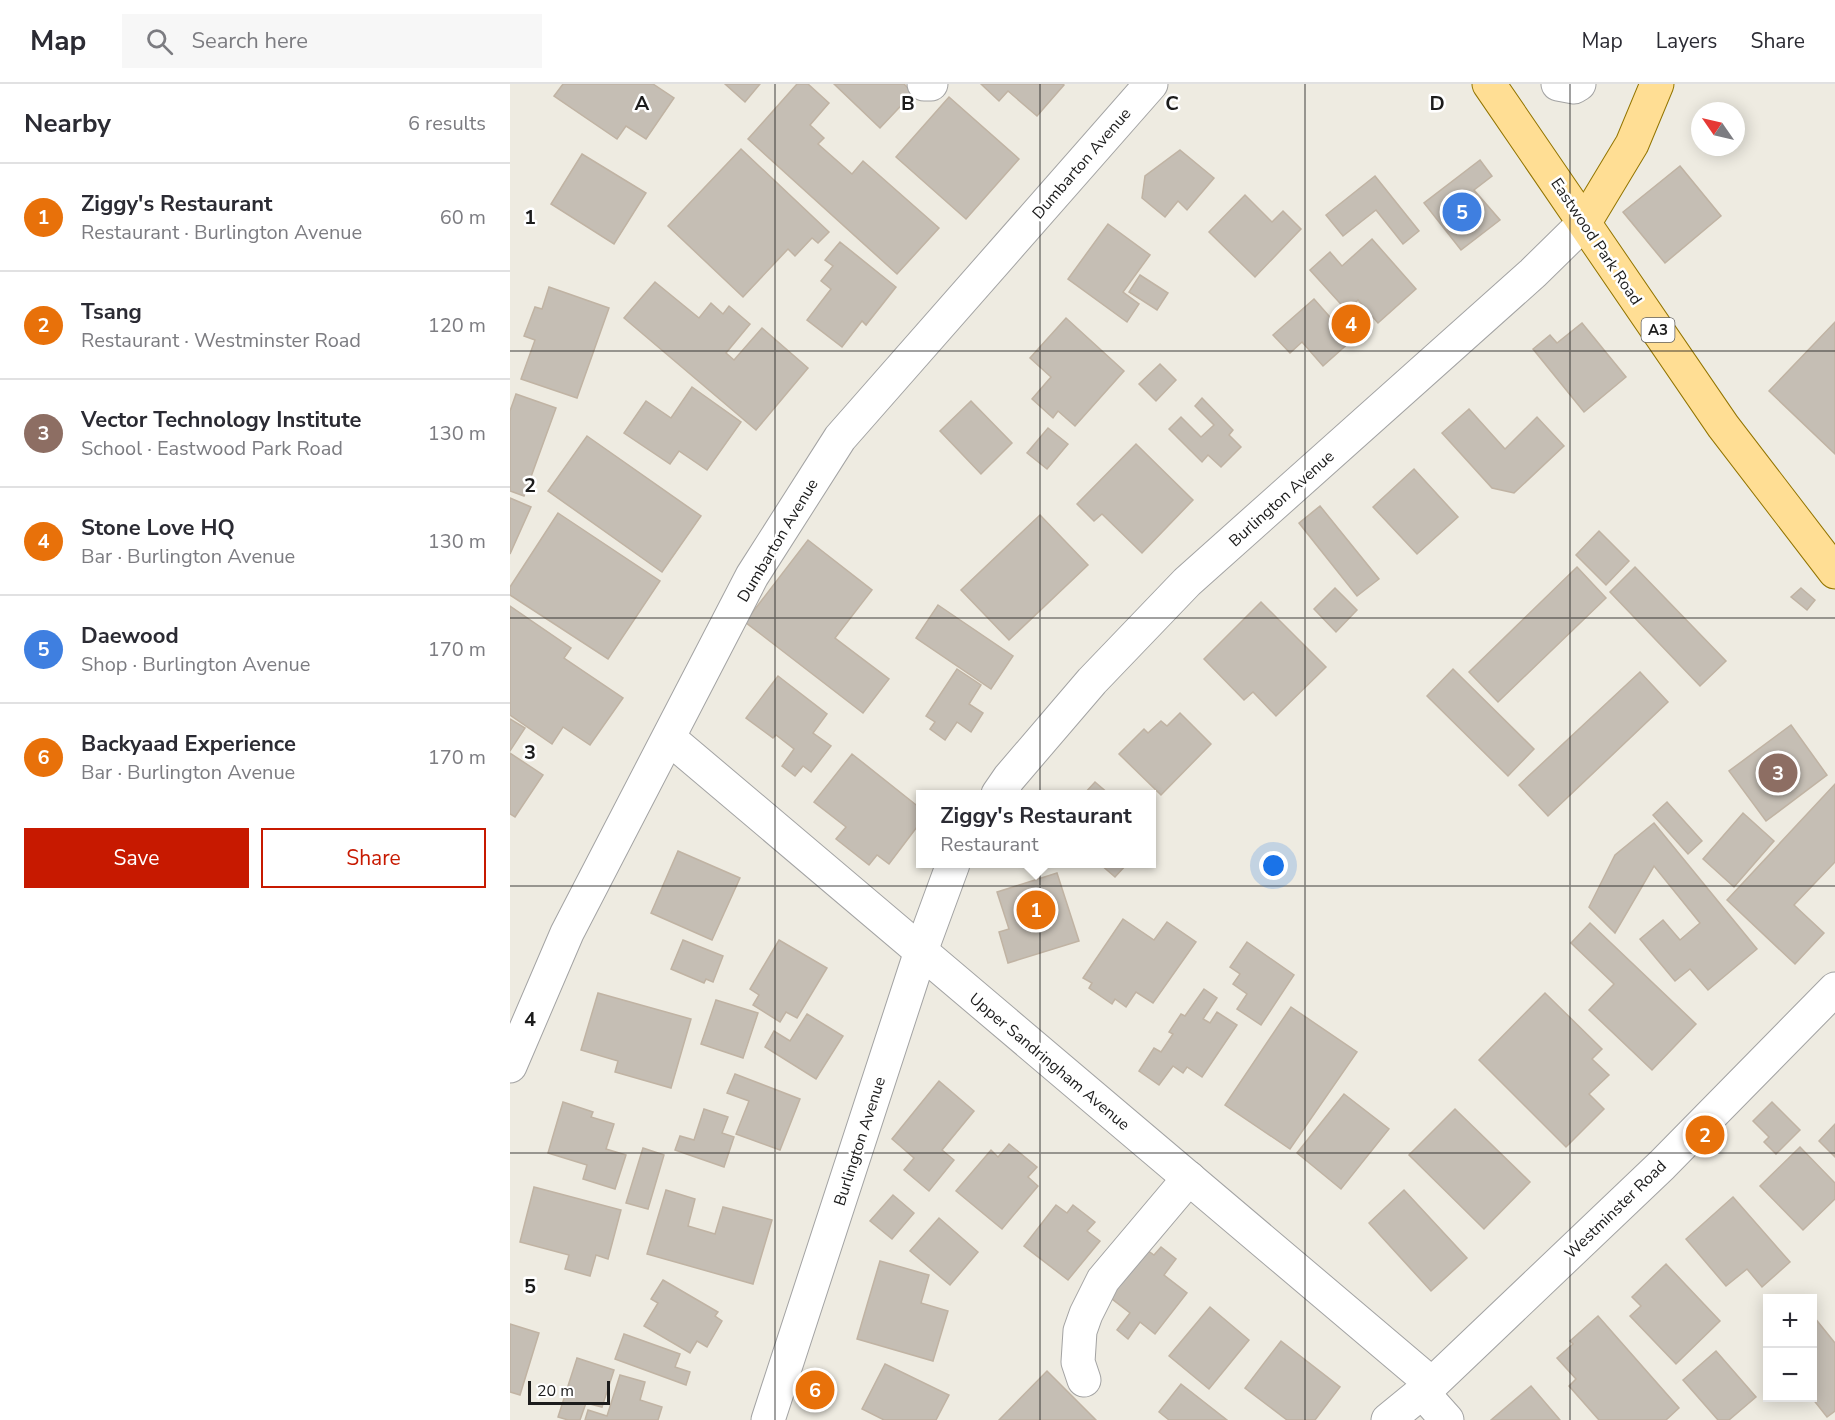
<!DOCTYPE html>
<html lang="en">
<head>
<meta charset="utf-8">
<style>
	body { margin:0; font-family:"Nunito Sans",sans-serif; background:#f7f7f7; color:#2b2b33 }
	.controls { position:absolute; right:18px; bottom:18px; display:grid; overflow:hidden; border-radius:0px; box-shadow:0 3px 15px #0003 }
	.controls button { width:54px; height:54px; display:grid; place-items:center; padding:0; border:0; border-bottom:2px solid #e1e1e2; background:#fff; color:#2b2b33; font:30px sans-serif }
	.compass { position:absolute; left:1181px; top:18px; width:54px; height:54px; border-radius:50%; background:#fff; box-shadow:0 3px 15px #0003; rotate:304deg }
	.scale { position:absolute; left:18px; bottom:15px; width:82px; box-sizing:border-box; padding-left:6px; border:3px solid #1c1c1c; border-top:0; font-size:16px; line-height:21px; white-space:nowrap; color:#1c1c1c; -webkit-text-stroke:4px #fff; paint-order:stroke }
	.you { position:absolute; left:764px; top:782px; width:21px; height:21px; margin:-15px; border:4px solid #fff; border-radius:50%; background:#1a73e8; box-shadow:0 0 0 9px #1a73e833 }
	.badge { display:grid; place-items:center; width:39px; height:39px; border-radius:50%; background:#c71900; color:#fff; font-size:20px; font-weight:700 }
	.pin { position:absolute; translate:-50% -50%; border:3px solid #fff; box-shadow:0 2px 6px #0006 }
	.popup { position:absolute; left:406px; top:706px; width:240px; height:78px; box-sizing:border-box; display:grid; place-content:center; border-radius:0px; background:#fff; filter:drop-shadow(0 2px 4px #0005); font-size:20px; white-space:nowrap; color:#7c7c81 }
	.popup b { font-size:22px; color:#2b2b33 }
	.popup::after { content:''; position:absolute; left:50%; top:100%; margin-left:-12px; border:12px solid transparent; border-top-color:#fff }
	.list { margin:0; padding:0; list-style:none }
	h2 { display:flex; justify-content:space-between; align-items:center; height:78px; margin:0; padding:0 24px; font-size:26px }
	h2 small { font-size:20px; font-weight:400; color:#7c7c81 }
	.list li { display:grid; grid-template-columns:39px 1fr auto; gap:18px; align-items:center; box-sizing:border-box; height:108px; padding:0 24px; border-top:2px solid #e1e1e2 }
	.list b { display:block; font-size:22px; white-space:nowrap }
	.list p { margin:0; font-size:20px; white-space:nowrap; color:#7c7c81 }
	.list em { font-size:20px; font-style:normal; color:#7c7c81 }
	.actions { display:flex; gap:12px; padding:18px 24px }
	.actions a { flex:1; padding:14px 0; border:2px solid #c71900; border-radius:0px; text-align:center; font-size:21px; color:#c71900 }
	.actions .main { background:#c71900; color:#fff }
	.icon { flex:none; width:33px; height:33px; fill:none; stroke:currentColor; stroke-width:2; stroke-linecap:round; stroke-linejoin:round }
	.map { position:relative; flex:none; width:1325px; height:1336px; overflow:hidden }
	header { display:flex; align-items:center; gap:36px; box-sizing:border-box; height:84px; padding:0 30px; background:#fff; border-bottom:2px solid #e1e1e2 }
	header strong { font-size:28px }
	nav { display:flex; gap:33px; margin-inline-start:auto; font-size:21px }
	.search { width:420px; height:54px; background:#f7f7f7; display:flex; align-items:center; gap:15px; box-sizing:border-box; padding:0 21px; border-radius:0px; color:#7c7c81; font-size:22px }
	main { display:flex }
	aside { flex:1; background:#fff }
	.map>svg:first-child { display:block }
	.building { fill:#c5beb4; stroke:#c0b3a3; stroke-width:1.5 }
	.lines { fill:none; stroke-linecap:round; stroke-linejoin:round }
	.minor-casing { stroke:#a3a3a3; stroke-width:35 }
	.major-casing { stroke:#937500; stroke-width:35 }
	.minor { stroke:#fff; stroke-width:33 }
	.major { stroke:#ffde94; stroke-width:33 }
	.grid { fill:none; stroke:#1c1c1c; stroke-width:1.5; stroke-opacity:0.55 }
	.labels { text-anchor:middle; stroke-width:5; stroke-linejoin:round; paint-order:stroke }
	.shield { fill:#fff; stroke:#606060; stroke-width:1.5 }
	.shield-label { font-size:15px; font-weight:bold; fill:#1c1c1c }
	.street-label { font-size:16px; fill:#1c1c1c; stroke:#fff }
	.grid-label { font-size:20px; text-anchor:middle; font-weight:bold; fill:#1c1c1c; stroke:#fff; stroke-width:5; stroke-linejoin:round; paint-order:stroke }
</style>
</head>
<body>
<header>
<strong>Map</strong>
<div class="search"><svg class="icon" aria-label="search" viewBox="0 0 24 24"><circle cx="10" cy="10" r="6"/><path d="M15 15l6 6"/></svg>Search here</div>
<nav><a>Map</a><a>Layers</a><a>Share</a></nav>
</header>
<main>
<aside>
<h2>Nearby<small>6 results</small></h2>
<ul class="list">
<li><span class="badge" style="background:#e8710a">1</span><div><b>Ziggy's Restaurant</b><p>Restaurant · Burlington Avenue</p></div><em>60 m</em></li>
<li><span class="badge" style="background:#e8710a">2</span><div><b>Tsang</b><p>Restaurant · Westminster Road</p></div><em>120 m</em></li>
<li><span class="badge" style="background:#8d6e63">3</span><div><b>Vector Technology Institute</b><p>School · Eastwood Park Road</p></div><em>130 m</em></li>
<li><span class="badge" style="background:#e8710a">4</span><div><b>Stone Love HQ</b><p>Bar · Burlington Avenue</p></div><em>130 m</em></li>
<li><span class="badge" style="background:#3f7fe0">5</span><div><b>Daewood</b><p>Shop · Burlington Avenue</p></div><em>170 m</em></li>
<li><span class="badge" style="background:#e8710a">6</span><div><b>Backyaad Experience</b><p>Bar · Burlington Avenue</p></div><em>170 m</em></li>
</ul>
<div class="actions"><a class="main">Save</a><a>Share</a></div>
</aside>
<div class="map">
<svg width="1325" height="1336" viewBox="0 0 1325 1336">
	<rect width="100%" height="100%" fill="#eeebe1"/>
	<g class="building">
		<path d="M53,0H143L164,14L136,55L116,42L107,55L44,12Z"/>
		<path d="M215,0H250L235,18Z"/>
		<path d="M287,0H298L319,19L300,41L314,54L308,60L342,90L353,77L429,144L387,190L238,55Z"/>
		<path d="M324,0H394L403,9L370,44Z"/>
		<path d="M471,0H553L554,1L527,32L498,7L489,17Z"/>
		<path d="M439,13L509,75L456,135L386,73Z"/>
		<path d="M231,65L319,148L308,159L302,154L285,172L278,165L233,213L158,142Z"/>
		<path d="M670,66L704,94L677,126L668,117L655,133L632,114L635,92Z"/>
		<path d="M72,70L136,109L104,160L41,120Z"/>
		<path d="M970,76L982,92L964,106L990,136L951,166L914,119Z"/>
		<path d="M1170,82L1211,132L1155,179L1113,128Z"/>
		<path d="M865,92L909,147L893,160L866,126L833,152L816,131Z"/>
		<path d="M735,111L762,138L773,127L791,145L745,193L699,148Z"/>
		<path d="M598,140L640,171L613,208L629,220L617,238L558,195Z"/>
		<path d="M862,155L906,205L868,239L848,216L837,227L800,186L820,168L832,182Z"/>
		<path d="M330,158L386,203L356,241L352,237L332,263L297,236L321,205L311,197L323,182L315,176Z"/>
		<path d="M630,191L658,209L647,226L619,208Z"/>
		<path d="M145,198L189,234L201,219L213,230L219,222L240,240L216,269L224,276L252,244L298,284L246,346L114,234Z"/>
		<path d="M39,203L99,224L67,314L11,295L25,256L14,252L25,223L32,225Z"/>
		<path d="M804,215L841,257L813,282L792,258L780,269L763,251Z"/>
		<path d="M556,234L614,287L565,342L548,327L543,334L522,315L541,293L520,274Z"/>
		<path d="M1325,238V370L1259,307Z"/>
		<path d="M1072,239L1116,293L1074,328L1023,265L1040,251L1047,259Z"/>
		<path d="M650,280L666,296L646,317L629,300Z"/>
		<path d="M182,303L231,338L197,386L169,367L160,380L114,349L136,317L161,334Z"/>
		<path d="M6,310L46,324L14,412L0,407V327Z"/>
		<path d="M692,314L723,346L719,351L731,363L711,383L698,371L692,378L659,345L671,333L691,353L704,341L685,322Z"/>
		<path d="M461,317L502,359L471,390L430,347Z"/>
		<path d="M959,325L995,365L1027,333L1054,362L1004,409L982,404L932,349Z"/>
		<path d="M538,344L558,360L537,385L517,369Z"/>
		<path d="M77,352L191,432L152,488L38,407Z"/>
		<path d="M626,360L683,416L632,469L592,430L584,437L567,420Z"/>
		<path d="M904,385L948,433L907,470L863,423Z"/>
		<path d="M0,414L21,423L0,470Z"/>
		<path d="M810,422L869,495L847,512L789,439Z"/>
		<path d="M48,429L150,497L98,575L0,511V503Z"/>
		<path d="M530,431L578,481L499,556L451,506Z"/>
		<path d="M1089,447L1119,477L1096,501L1066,471Z"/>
		<path d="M298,456L362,506L325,554L379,595L353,629L235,538Z"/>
		<path d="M1067,483L1096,514L988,618L959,588Z"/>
		<path d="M1125,483L1216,577L1190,602L1100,508Z"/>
		<path d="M825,504L847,526L826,548L804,525Z"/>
		<path d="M1291,504L1305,516L1297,526L1281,513Z"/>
		<path d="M751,518L816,583L766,632L743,608L734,616L694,575Z"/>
		<path d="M428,521L503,572L481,605L406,554Z"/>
		<path d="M0,522L61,564L54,574L113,614L80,661L53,643L42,660L0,631Z"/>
		<path d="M447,585L471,601L459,620L473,629L461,648L447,638L435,656L420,645L425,638L416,632Z"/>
		<path d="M943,585L1024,665L998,692L917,612Z"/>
		<path d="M1130,588L1158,618L1038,732L1009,701Z"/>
		<path d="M268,592L317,630L303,649L321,662L301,688L293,682L285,692L272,682L284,665L266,651L263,654L236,634Z"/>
		<path d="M670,629L701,660L651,711L609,670L634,645L638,649L651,637L657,642Z"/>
		<path d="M0,635L15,644L0,667Z"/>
		<path d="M1281,641L1317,691L1256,737L1219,687Z"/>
		<path d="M0,669L33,691L5,733L0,730Z"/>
		<path d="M342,670L410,724V739L379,780L367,771L359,781L326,755L336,743L304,718Z"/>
		<path d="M585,698L599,710H574Z"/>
		<path d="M1325,700V778L1284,821L1314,849L1285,880L1217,816Z"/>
		<path d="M1157,718L1192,757L1178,770L1143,731Z"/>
		<path d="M1233,729L1264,757L1224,803L1193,775Z"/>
		<path d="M1144,739L1247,865L1198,906L1180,885L1165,897L1130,855L1153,836L1170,856L1190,839L1144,782L1105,849L1079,823L1105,771Z"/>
		<path d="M168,767L230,794L202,856L141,829Z"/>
		<path d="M590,780H617L605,793Z"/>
		<path d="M547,789L569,857L498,879L489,848L499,845L487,808Z"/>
		<path d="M613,835L644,856L657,838L686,858L643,919L626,908L616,923L605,915L602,920L579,904L582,899L573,894Z"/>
		<path d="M1080,839L1186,940L1142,986L1079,926L1104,900L1061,859Z"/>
		<path d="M173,856L213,872L203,898L196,895L194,899L161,885Z"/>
		<path d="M269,856L317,884L287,934L276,928L270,938L243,921L249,911L240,905Z"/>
		<path d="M737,858L784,891L751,941L727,925L737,910L723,900L730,890L720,883Z"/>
		<path d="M694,905L707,914L693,935L700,939L707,928L727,941L692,993L677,983L673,989L663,982L649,1001L629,987L644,964L651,968L663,950L659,948L671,930L675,932Z"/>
		<path d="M88,909L181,935L161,1004L105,988L108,977L71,966Z"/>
		<path d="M1035,909L1092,965L1082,975L1099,991L1079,1010L1094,1025L1056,1063L969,976Z"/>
		<path d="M206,916L248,929L233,974L191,960Z"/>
		<path d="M781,923L847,968L780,1065L715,1021Z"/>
		<path d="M297,930L333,952L306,995L255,963L264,947L280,957Z"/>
		<path d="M225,990L290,1015L270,1066L226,1050L239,1017L217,1009Z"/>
		<path d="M429,997L464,1027L432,1066L444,1076L419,1107L394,1086L404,1074L382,1055Z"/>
		<path d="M834,1010L879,1045L831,1105L787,1069Z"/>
		<path d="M53,1018L83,1028L81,1033L104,1040L96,1065L116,1071L105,1105L73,1095L77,1081L38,1069Z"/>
		<path d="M1262,1018L1290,1046L1266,1070L1254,1058L1259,1053L1243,1037Z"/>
		<path d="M194,1025L218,1033L212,1049L224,1053L214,1083L165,1066L170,1052L184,1056Z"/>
		<path d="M945,1025L1020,1098L974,1145L899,1071Z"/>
		<path d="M1325,1040V1073L1309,1057Z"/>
		<path d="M499,1060L527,1083L518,1093L528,1102L492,1145L446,1107L481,1066L488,1073Z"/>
		<path d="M1290,1063L1325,1099V1115L1293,1146L1250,1102Z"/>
		<path d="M133,1064L154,1071L138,1125L116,1119Z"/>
		<path d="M24,1103L111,1126L98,1175L86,1171L80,1192L55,1185L59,1171L10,1158Z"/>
		<path d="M156,1106L185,1115L178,1142L205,1150L213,1123L262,1136L243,1200L137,1170Z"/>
		<path d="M894,1106L957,1174L921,1207L859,1139Z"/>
		<path d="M383,1111L404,1129L382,1155L360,1137Z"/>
		<path d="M1223,1113L1280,1178L1252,1203L1237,1185L1216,1202L1176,1155Z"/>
		<path d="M546,1121L557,1129L563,1121L585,1138L577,1147L590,1157L558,1196L514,1162Z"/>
		<path d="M429,1134L468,1168L440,1201L400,1167Z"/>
		<path d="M630,1161L644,1171L651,1163L666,1175L654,1191L677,1209L645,1250L630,1238L618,1255L607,1246L620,1229L593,1208Z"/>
		<path d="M370,1177L419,1191L411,1219L438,1227L423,1277L347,1255Z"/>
		<path d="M1156,1180L1210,1237L1166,1280L1120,1232L1131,1222L1122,1213Z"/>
		<path d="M153,1196L208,1228L205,1232L212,1237L197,1263L187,1257L180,1269L134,1242L148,1219L141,1215Z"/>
		<path d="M700,1223L739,1256L699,1305L659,1272Z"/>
		<path d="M1088,1232L1169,1324L1156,1336H1089L1059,1302L1066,1295L1047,1274L1063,1260L1060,1257Z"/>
		<path d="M1304,1233L1325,1259V1327L1317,1333L1302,1314V1235Z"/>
		<path d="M0,1240L29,1249L10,1311L0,1308Z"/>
		<path d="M114,1250L170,1270L165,1283L180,1288L176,1301L105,1275Z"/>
		<path d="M771,1257L830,1303L805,1336H777L735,1304Z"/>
		<path d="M1206,1267L1246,1313L1219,1336H1208L1173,1296Z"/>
		<path d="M67,1274L104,1286L92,1323L76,1319L70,1336H58L48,1333Z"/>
		<path d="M375,1280L439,1311L426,1336H374L352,1325Z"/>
		<path d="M537,1287L586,1336H489Z"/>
		<path d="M110,1291L135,1298L130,1316L152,1323L148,1336H75L78,1326L97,1332Z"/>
		<path d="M671,1300L717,1336H659L649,1328Z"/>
		<path d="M1021,1302L1050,1336H981Z"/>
	</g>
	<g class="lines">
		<defs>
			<g id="minor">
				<path d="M414,0H421"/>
				<path d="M1048,0L1064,3L1069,0"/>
				<path d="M159,654L922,1300"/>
				<path d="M488,710L499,694L582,597L677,498L1023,189L1075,138"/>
				<path d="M0,982L57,849L242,492L330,354L641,0"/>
				<path d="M574,1296L568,1278L570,1247L576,1230L593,1196L679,1094"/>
				<path d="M912,1308L937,1336"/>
				<path d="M258,1336L411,867L443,780"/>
				<path d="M878,1336L922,1300L1152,1081L1325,905"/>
			</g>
			<g id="major">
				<path d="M979,0L1213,342L1325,488"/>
				<path d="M1075,138L1122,60L1147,0"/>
			</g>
		</defs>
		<use href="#minor" class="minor-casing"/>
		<use href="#major" class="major-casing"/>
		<use href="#minor" class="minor"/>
		<use href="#major" class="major"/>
	</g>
	<path class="grid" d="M265,0V1336M530,0V1336M795,0V1336M1060,0V1336M0,267H1325M0,534H1325M0,802H1325M0,1069H1325"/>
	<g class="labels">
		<rect class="shield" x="1131.5" y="234" width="33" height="24" rx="4.5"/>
		<g class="shield-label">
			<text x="1148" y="251">A3</text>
		</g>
		<g class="street-label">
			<text transform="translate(571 79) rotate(-49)" y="6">Dumbarton Avenue</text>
			<text transform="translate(1087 157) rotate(56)" y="6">Eastwood Park Road</text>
			<text transform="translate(771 414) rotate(-42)" y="6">Burlington Avenue</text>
			<text transform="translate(267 456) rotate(-59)" y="6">Dumbarton Avenue</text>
			<text transform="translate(540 977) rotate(40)" y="6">Upper Sandringham Avenue</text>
			<text transform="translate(349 1057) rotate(-72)" y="6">Burlington Avenue</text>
			<text transform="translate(1105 1125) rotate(-44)" y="6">Westminster Road</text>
		</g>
	</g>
	<g class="grid-label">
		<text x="132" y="26">A</text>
		<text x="398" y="26">B</text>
		<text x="662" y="26">C</text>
		<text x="927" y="26">D</text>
		<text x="20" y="140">1</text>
		<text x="20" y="408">2</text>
		<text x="20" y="675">3</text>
		<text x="20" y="942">4</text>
		<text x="20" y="1209">5</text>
	</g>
</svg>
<div class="controls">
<button>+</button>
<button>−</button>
</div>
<svg class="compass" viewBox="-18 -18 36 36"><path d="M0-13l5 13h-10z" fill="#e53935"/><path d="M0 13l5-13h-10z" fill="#7c7c81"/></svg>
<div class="scale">20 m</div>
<div class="you"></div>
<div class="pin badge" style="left:526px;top:826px;background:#e8710a">1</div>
<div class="popup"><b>Ziggy's Restaurant</b>Restaurant</div>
<div class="pin badge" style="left:1195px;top:1051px;background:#e8710a">2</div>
<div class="pin badge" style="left:1268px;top:689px;background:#8d6e63">3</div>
<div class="pin badge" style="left:841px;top:240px;background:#e8710a">4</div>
<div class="pin badge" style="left:952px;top:128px;background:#3f7fe0">5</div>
<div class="pin badge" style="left:305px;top:1306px;background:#e8710a">6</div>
</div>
</main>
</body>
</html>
